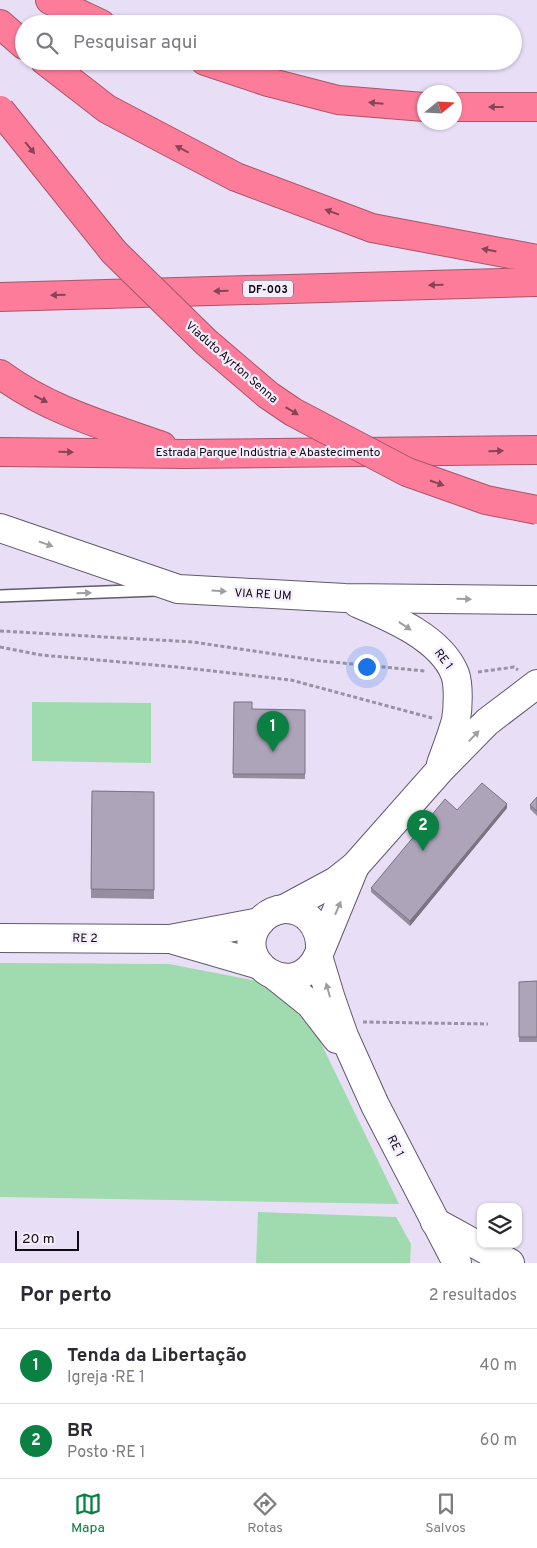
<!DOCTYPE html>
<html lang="pt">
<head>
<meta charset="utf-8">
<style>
	body { margin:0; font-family:Overpass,sans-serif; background:#f2f2f3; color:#2b2b33 }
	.controls { position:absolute; right:15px; bottom:15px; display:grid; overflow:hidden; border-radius:10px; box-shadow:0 1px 4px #0004 }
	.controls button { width:45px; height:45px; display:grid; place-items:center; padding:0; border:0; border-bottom:1px solid #e1e1e2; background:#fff; color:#2b2b33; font:25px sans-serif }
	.compass { position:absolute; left:417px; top:85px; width:45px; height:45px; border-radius:50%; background:#fff; box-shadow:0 1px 4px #0004; rotate:72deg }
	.scale { position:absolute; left:15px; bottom:12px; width:64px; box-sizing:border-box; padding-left:5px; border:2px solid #100c14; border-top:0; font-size:14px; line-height:18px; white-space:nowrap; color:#100c14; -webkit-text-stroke:4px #f4edfc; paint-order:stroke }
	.you { position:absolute; left:366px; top:666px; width:18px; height:18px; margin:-12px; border:4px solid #fff; border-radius:50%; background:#1a73e8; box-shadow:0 0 0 8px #1a73e833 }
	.badge { display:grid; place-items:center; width:32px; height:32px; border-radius:50%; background:#0b8043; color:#fff; font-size:16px; font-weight:700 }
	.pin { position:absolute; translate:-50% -41px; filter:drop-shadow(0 1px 2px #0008) }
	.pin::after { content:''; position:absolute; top:26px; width:18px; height:15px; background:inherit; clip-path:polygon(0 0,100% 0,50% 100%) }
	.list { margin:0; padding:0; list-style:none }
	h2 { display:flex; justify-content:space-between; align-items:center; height:65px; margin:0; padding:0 20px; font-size:21px }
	h2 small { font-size:16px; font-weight:400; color:#7c7c81 }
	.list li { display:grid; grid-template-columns:32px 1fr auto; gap:15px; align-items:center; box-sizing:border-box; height:75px; padding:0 20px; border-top:1px solid #e1e1e2 }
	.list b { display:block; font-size:19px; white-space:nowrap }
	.list p { margin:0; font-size:16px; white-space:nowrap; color:#7c7c81 }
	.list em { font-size:16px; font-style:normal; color:#7c7c81 }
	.icon { flex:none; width:28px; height:28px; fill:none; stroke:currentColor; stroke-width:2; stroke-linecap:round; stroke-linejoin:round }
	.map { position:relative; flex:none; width:537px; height:1263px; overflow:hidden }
	.search { position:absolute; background:#fff; box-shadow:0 1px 4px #0004; left:15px; right:15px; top:15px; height:55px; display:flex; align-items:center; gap:12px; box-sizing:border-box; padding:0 18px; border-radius:28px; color:#7c7c81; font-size:19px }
	.sheet { height:215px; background:#fff }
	nav { display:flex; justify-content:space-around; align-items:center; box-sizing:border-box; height:70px; border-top:1px solid #e1e1e2; background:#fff; font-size:14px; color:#7c7c81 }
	nav a { display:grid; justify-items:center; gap:2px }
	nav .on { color:#0b8043 }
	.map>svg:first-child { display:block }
	.green { fill:#9fdbae }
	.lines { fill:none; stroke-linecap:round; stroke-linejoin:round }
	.lane-casing { stroke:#62596d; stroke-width:14 }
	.secondary-casing { stroke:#62596d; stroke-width:30 }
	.highway-casing { stroke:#a9556a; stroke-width:30 }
	.path { stroke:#9992a4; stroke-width:3; stroke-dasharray:4 2.5; stroke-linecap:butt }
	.lane { stroke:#fff; stroke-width:11 }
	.secondary { stroke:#fff; stroke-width:28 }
	.highway { stroke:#fc7c99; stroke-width:28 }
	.highway-bridge-casing { stroke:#a9556a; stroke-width:30; stroke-linecap:butt }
	.highway-bridge { stroke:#fc7c99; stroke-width:28 }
	.wall { fill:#968da0 }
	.shaded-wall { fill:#7a7382 }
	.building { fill:#aea4ba; stroke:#7a7382 }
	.oneway { fill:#864456 }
	.oneway2 { fill:#9f9ea1 }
	.labels { text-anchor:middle; stroke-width:4.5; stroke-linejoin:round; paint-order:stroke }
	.shield { fill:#f4edfc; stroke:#54505a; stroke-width:1 }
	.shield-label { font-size:11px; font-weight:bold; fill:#100c14 }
	.street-label { font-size:12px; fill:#100c14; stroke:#f4edfc }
</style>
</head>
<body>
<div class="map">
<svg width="537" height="1263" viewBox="0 0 537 1263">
	<rect width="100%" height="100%" fill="#e8def6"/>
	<g class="green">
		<path d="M32,702L151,703V763L32,761Z"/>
		<path d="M0,963L169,964L273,984L318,1037L399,1204L0,1197Z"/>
		<path d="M258,1212L396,1217L411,1244L410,1263H256Z"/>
	</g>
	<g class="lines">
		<defs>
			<path id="lane" d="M0,596L156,590"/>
			<g id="secondary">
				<path d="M0,528L178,589L345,598L537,600"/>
				<path d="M357,603C390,617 441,638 455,674C459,685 458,708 456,720C452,735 446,750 441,764"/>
				<path d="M284,909L336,881L355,866L440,770L487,722L537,684"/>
				<path d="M0,938L170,939L260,922"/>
				<path d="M174,940L260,965"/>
				<path d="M320,949C321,928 307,908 284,909C273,910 264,916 258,924C231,963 295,1004 318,956L355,866"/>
				<path d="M318,956L331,999L344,1036L375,1105L457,1263"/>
				<path d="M275,976L310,1004L337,1039"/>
				<path d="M435,1222L510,1263"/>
			</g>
			<g id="highway">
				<path d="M50,0L101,24"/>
				<path d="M0,24L24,45"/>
				<path d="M45,61L107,109L236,177L372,228L537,259"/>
				<path d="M205,61L268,82L338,100L424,107"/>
				<path d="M454,107H537"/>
				<path d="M0,297L537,282"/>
				<path d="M0,374C48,410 106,426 162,446"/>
				<path d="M0,452L185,454L537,450"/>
			</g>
		</defs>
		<use href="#lane" class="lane-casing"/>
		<use href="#secondary" class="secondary-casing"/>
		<use href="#highway" class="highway-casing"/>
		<g class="path">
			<path d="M0,631L193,642L321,661L425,671"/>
			<path d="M0,647L41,655L177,667L291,680L432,718"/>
			<path d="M478,672L514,667L518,670"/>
			<path d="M363,1022L488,1024"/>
		</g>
		<use href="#lane" class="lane"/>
		<use href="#secondary" class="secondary"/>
		<use href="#highway" class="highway"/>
		<defs>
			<path id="highway-bridge" d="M0,110L114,252L206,342L268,395L293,412L407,472L486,500L537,510"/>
		</defs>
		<use href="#highway-bridge" class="highway-bridge-casing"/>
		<use href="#highway-bridge" class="highway-bridge"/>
	</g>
	<g class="wall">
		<path d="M234,702L252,709L305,710V779L233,778Z"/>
		<path d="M92,791L154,792V899L91,898Z"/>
		<path d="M537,797V816L530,809V805Z"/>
		<path d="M507,808L410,926L371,892V888L457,810Z"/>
		<path d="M537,981V1042H519V982Z"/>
	</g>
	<path class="shaded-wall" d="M507,804V808L410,926V921Z"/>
	<g class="building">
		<path d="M234,702H252V709L305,710V774H233Z"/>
		<path d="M482,783L507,804L410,921L371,888L445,799L457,810Z"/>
		<path d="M92,791L154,792V890L91,889Z"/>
		<path d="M537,797V811L530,805Z"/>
		<path d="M537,981V1037H519V982Z"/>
	</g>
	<defs><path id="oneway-solid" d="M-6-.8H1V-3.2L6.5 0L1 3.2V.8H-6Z" transform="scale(1.25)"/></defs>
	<g class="oneway">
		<use href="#oneway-solid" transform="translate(376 103) rotate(-175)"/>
		<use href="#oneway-solid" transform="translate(496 107) rotate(-180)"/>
		<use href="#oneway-solid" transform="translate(30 148) rotate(51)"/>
		<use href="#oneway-solid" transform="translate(182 149) rotate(-152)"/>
		<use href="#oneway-solid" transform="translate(332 212) rotate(-160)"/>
		<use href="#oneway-solid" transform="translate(489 250) rotate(-169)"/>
		<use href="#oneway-solid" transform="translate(436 285) rotate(178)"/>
		<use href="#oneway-solid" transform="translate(221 291) rotate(178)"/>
		<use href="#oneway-solid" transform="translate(58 295) rotate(178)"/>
		<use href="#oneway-solid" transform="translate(41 399) rotate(27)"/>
		<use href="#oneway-solid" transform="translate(292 411) rotate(31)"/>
		<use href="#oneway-solid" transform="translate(496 451) rotate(-1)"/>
		<use href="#oneway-solid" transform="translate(66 452) rotate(1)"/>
		<use href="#oneway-solid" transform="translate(437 483) rotate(19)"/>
	</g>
	<g class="oneway2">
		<use href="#oneway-solid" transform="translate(46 544) rotate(19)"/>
		<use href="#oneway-solid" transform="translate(219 591) rotate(3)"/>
		<use href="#oneway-solid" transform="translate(84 593) rotate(-2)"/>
		<use href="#oneway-solid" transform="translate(464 599) rotate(1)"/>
		<use href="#oneway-solid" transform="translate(405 626) rotate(33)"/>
		<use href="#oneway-solid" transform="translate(474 736) rotate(-46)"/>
		<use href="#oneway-solid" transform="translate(338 908) rotate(-67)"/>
		<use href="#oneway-solid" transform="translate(328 990) rotate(-106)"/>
	</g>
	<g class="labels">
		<rect class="shield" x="243" y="280.5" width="50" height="17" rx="4"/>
		<g class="shield-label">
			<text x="268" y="293">DF-003</text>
		</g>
		<g class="street-label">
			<text transform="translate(232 362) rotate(41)" y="4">Viaduto Ayrton Senna</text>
			<text x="268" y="456">Estrada Parque Indústria e Abastecimento</text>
			<text transform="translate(263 594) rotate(3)" y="4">VIA RE UM</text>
			<text transform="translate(444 659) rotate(53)" y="4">RE 1</text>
			<text transform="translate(85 938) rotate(1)" y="4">RE 2</text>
			<text transform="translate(396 1146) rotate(63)" y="4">RE 1</text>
		</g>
	</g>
</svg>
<div class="controls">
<button><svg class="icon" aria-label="layers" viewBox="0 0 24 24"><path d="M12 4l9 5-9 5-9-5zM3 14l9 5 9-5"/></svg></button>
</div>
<svg class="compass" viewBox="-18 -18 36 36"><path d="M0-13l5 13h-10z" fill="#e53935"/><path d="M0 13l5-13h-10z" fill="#7c7c81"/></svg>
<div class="scale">20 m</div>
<div class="you"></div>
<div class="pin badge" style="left:273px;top:752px">1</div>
<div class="pin badge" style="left:423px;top:851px">2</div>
<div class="search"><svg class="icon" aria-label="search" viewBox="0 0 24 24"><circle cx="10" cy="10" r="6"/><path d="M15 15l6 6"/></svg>Pesquisar aqui</div>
</div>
<section class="sheet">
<h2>Por perto<small>2 resultados</small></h2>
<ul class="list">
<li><span class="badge">1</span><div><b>Tenda da Libertação</b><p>Igreja · RE 1</p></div><em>40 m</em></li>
<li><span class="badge">2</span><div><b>BR</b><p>Posto · RE 1</p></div><em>60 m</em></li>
</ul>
</section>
<nav>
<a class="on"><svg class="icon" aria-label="map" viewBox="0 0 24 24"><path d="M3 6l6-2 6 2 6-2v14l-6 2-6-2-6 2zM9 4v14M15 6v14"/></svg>Mapa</a>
<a><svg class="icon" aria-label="directions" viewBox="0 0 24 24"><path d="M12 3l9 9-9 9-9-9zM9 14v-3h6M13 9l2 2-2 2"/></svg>Rotas</a>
<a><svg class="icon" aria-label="saved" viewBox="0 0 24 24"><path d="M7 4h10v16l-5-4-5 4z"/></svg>Salvos</a>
</nav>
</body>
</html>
